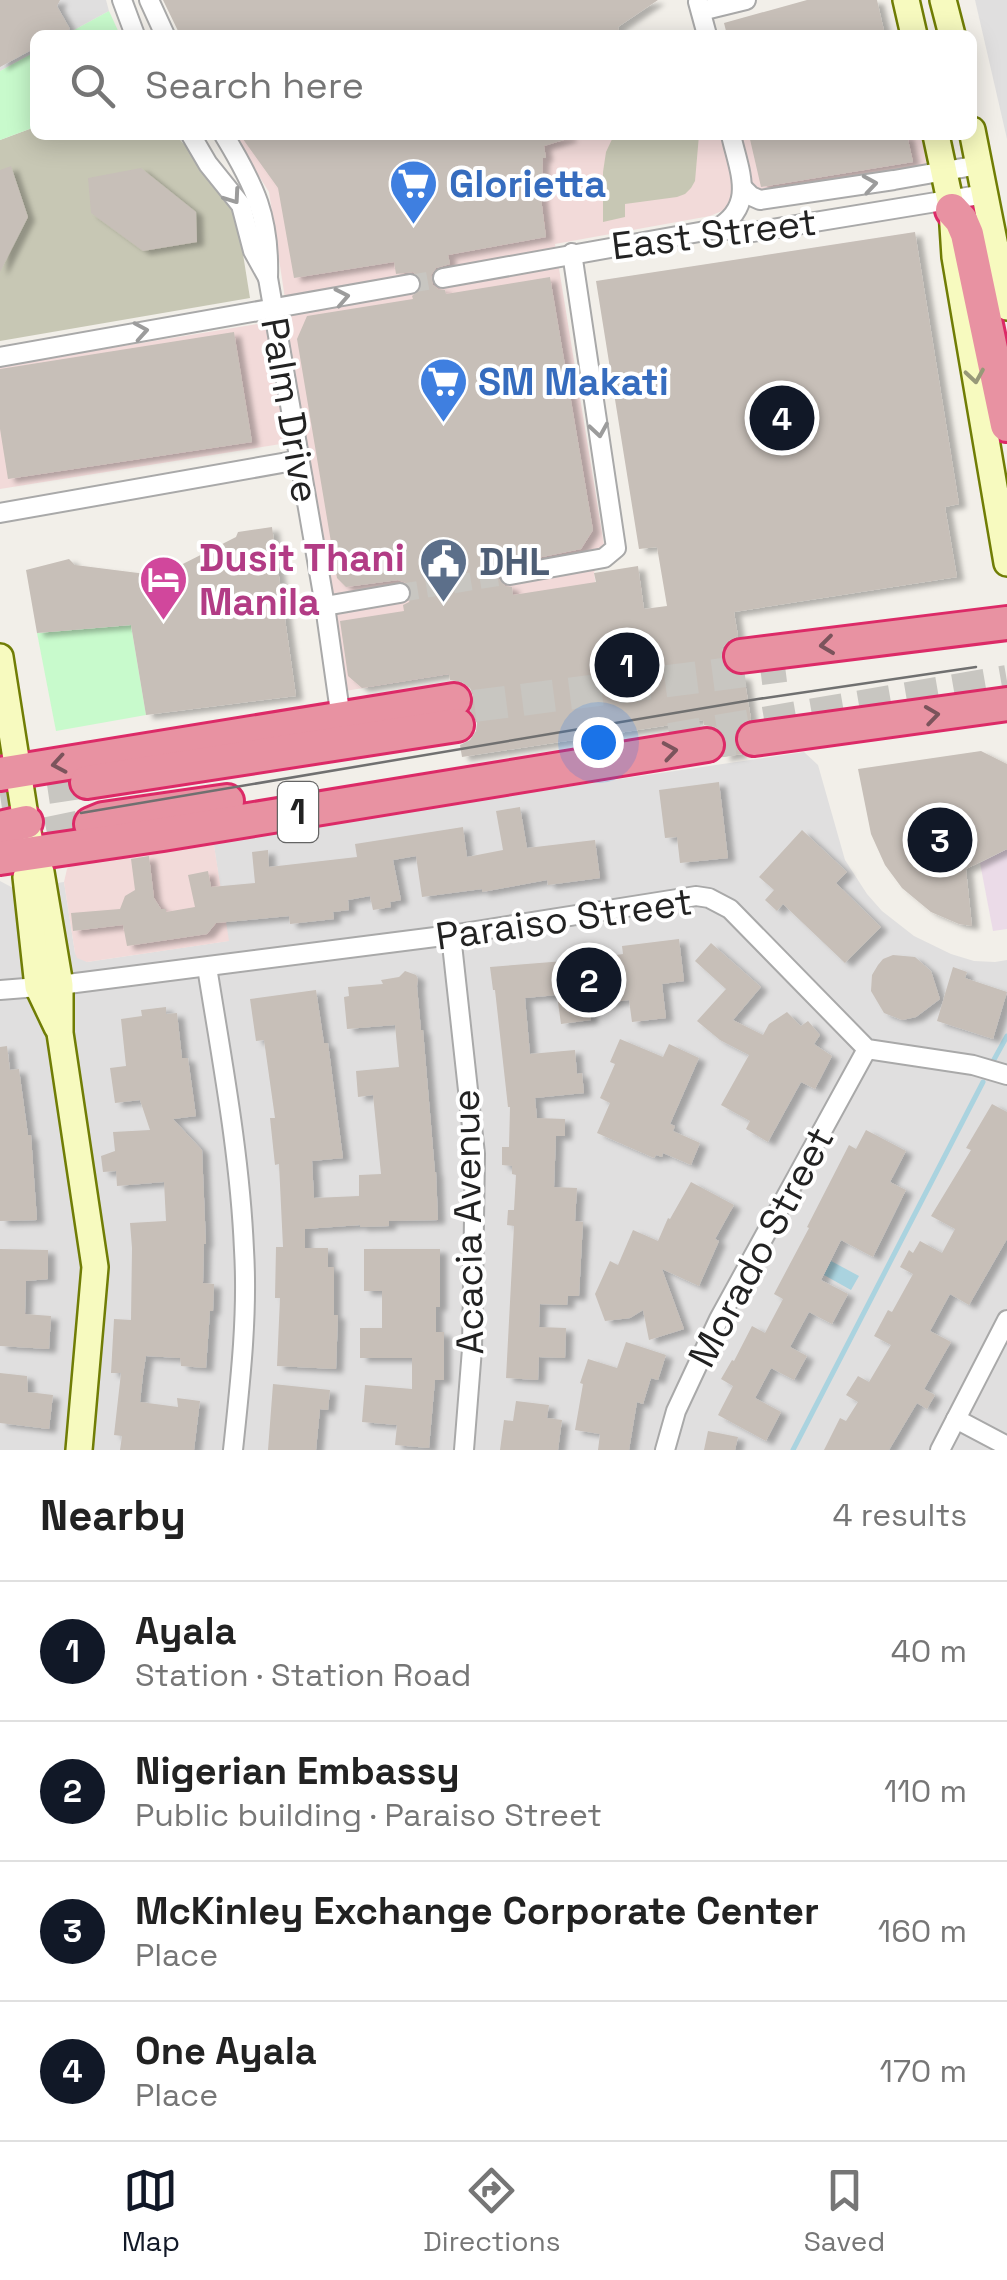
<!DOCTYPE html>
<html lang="en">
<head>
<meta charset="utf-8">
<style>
	body { margin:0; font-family:"Space Grotesk",sans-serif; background:#f6f6f6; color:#222 }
	.you { position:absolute; left:598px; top:742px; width:35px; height:35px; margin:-25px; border:8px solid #fff; border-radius:50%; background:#1a73e8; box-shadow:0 0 0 15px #1a73e833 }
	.badge { display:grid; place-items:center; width:65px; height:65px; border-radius:50%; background:#111827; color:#fff; font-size:32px; font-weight:700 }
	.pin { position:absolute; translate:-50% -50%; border:5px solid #fff; box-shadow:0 2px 10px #0006 }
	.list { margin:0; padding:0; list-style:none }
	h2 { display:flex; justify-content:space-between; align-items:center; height:130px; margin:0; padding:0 40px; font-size:42px }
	h2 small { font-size:32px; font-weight:400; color:#767676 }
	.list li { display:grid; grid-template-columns:65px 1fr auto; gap:30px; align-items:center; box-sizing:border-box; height:140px; padding:0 40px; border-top:2px solid #e0e0e0 }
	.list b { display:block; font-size:38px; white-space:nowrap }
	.list p { margin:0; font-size:32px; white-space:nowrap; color:#767676 }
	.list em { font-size:32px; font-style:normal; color:#767676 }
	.icon { flex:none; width:55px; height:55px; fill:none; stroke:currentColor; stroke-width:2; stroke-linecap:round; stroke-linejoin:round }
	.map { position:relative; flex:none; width:1007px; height:1450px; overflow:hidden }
	.search { position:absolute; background:#fff; box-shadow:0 5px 25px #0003; left:30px; right:30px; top:30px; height:110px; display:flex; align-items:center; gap:25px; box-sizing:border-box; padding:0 35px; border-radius:15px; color:#767676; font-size:38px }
	.sheet { height:690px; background:#fff }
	nav { display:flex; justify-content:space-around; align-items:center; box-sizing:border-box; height:140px; border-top:2px solid #e0e0e0; background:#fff; font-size:28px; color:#767676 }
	nav a { display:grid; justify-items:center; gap:5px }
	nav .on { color:#111827 }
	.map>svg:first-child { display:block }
	.residential { fill:#e0dfdf }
	.commercial { fill:#f2dad9 }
	.industrial { fill:#ebdbe8 }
	.construction { fill:#c7c7b4 }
	.park { fill:#c8facc }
	.water { fill:#aad3df }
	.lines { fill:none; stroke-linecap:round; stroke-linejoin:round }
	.stream { stroke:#aad3df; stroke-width:5 }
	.building { fill:#c7bfb8; filter:url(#shadow) }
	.street-tunnel { stroke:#c8c6c1; stroke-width:18; stroke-dasharray:18 9; stroke-linecap:butt }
	.primary-tunnel { stroke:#c8c6c1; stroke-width:28; stroke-dasharray:28 14; stroke-linecap:butt }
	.highway-tunnel { stroke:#c8c6c1; stroke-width:32; stroke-dasharray:32 16; stroke-linecap:butt }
	.street-casing { stroke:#a9a9a9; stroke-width:22 }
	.secondary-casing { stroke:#707d05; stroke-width:30 }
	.highway-casing { stroke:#dc2a67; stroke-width:38 }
	.street { stroke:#fff; stroke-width:18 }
	.secondary { stroke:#f7fabf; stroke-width:25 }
	.highway { stroke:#e892a2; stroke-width:32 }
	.tram { stroke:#707070; stroke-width:2.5 }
	.oneway { stroke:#9c9c9c }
	.oneway2 { stroke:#979978 }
	.oneway3 { stroke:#7b545c }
	.labels { text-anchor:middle; stroke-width:8; stroke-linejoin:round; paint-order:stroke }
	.shield { fill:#fff; stroke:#646464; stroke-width:2.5 }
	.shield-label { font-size:35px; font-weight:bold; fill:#222 }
	.shop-label { font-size:38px; font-weight:bold; fill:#366cbe; stroke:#fff; text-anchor:start }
	.street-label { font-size:38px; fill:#222; stroke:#fff }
	.hotel-label { font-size:38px; font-weight:bold; fill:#b23c85; stroke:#fff; text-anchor:start }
	.service-label { font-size:38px; font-weight:bold; fill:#4e5e75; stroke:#fff; text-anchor:start }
</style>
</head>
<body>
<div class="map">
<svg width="1007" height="1450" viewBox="0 0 1007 1450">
	<defs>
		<filter id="shadow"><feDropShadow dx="7" dy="4" stdDeviation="2.5" flood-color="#0004"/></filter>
	</defs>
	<rect width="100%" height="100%" fill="#f2efe9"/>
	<g class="residential">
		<path d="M0,0H106L109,11L65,35H35V52L0,71Z"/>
		<path d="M975,0H1007V139L978,13Z"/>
		<path d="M804,752L818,765L845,860L867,894L882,911L914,936L951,954L974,961L995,962L1007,960V1450H0V881L15,889L64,882L75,953L87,962L228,941L213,839Z"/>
	</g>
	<g class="commercial">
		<path d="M233,135H921L927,168L760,195L710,216L555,244L604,545L594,573L606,649L345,691L306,440L0,489V366L288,319L269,192Z"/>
		<path d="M213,839L229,941L87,962L77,958L75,953L64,882L67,869L72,863Z"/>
	</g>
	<path class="industrial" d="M1007,849V929L993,931L980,863Z"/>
	<g class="construction">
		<path d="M35,127V135H176L235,204L250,298L0,341V140Z"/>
		<path d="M614,135H699L695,181L691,188L685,194L677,197L625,204V217L603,222V172L606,152Z"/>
	</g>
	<g class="park">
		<path d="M109,11L120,35H65Z"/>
		<path d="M35,52V127L0,140V71Z"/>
		<path d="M131,625L146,715L56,731L37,633Z"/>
	</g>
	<path class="water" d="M831,1261L859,1276L851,1290L824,1275Z"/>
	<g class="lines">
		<g class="stream">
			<path d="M991,1065L1007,1036"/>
			<path d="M793,1450L983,1082"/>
		</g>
	</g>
	<g class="building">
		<path d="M0,0H60L57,6L70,29L59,35H35V48L0,67Z"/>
		<path d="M163,0H658L618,27L619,31L609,32V35H180Z"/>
		<path d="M807,0H877L885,35H727L724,23Z"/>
		<path d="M240,135H569L570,138L544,146L546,158H543L541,198L546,237L448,255L450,264L436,268L431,275L433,285L438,289L445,290L446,294L550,277L593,530L581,549L503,565L499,570L498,578L505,586L512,587L513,595L596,582L594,573L638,566L644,609L667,606L657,547L639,549L596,281L915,232L959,504L945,507L957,577L734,612L738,636L728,641L723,647L721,657L726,669L734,675L744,676L751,719L741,724L736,731L734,741L738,750L742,754L722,757L727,743L723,733L715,727L704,725L703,720L462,757L460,745L470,740L476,731L477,723L470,711L473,696L470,688L462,682L450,680L449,674L362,688L348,676L340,621L404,611L403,605L409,602L412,592L409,584L398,580L346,587L337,578L297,339L307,316L413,299L412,296L421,289L422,281L413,272L396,274L394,262L294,278L278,188Z"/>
		<path d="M749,135H907L913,162L761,187Z"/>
		<path d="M11,166L28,217L0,272V170Z"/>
		<path d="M141,168L196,212L197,242L143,251L91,213L88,178Z"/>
		<path d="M234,332L252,442L8,479L0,429V369Z"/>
		<path d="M272,527L296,696L146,715L131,625L37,633L26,570L69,559L75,565L154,575L167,572L236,537L238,532Z"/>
		<path d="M981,751L1007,764V849L966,869L972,926L959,924L931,912L902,888L885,865L871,834L858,769Z"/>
		<path d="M719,782L728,858L680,863L677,837L665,838L659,790Z"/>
		<path d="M520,807L527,848L595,840L600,878L548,885L547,880L482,892V889L422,897L416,856L393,860L401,900L390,902L391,907L373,910L370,896L348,900L349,910L333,912L334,919L290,924L289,916L216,923L207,934L127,946L123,925L73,931L71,913L120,909L125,896L135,890L131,859L149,856L154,898L161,909H166V912L195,907L188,875L208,871L211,887L255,883L252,852L268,850L269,867L357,857L355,844L463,827L467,857L503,850L496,811Z"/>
		<path d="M802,830L847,872L836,883L881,927L845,963L783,904L777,911L765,900L774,890L759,877Z"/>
		<path d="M679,939L684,981L662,984L666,1018L632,1022L629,1000L589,1005L591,1020L561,1024L557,995L525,998L530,1054L575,1050L577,1074L582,1073L584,1093L535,1098L537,1118L565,1119V1136H556L554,1187L577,1188L575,1221L583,1222L579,1296H568L567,1305L540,1304L539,1327L566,1328L565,1358L539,1357L538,1380L506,1378L514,1226L507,1225L508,1210H514L516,1175L512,1174V1166L502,1165V1147H509L510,1107H508L495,990H493L490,967L577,960L576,952L596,949L597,958L623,954L622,946Z"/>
		<path d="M711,943L761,987L733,1020L763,1035L769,1024L787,1012L801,1026L808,1021L820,1035L814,1044L832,1056L815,1089L801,1082L768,1142L746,1129L750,1121L721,1105L749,1055L720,1040L697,1021L726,989L695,961Z"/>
		<path d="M893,955L915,957L931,971L940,999L916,1017L902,1020L884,1013L871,991L872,975L878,965L883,959Z"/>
		<path d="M953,967L967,972L965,978L1007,992L993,1039L937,1021Z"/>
		<path d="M405,971L416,975L418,979L417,986L421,1030H423L435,1172H436L438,1220L389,1221V1226L360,1227V1225L305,1229V1248H328V1267H334V1315H338L336,1369L277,1366L280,1298H275L276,1247H283L279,1164L275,1165L270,1118H275L264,1040L256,1041L250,999L316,990L324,1043H328L343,1158L312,1161L314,1198L359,1196V1175L381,1174L373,1095L358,1097L356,1071L399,1067L395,1025L347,1029L344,997L349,996L348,987L383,984L381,980L399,977Z"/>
		<path d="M166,1007V1014L177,1013L182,1058H188L196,1116L173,1119L202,1150L206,1244H204L203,1283L214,1284L213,1311H210L206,1368L181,1366L180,1358L146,1356L143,1375L140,1402L178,1407L177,1398L200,1401L194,1450H120L122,1436L114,1435L121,1373H111L114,1319L131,1320L132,1248L130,1223L166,1221L164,1182L117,1186L116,1171L103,1172L101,1156L115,1151L113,1132L150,1130L140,1100L115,1103L110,1068L126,1066L121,1019L142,1016L141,1010Z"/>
		<path d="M620,1039L663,1057L669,1044L699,1058L670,1124L675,1126L673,1131L700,1143L691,1165L663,1153L662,1157L656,1155L654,1158L597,1133L610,1103L600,1098L615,1064L610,1062Z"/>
		<path d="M7,1046L10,1070L19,1069L28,1135H31L37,1220L0,1221V1047Z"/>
		<path d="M992,1104L1007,1112V1239L969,1305L950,1294L930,1331L951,1342L924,1389L935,1395L927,1409L917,1403L889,1450H824L840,1418L846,1421L858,1402L846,1395L858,1376L869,1382L891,1345L874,1336L888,1310L892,1312L913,1274L900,1267L909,1250L913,1253L920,1241L942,1253L955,1229L931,1216L971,1150L966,1148Z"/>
		<path d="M866,1130L906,1151L890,1182L906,1190L873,1257L841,1240L821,1280L848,1294L832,1324L809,1312L790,1347L807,1356L794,1380L771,1368L755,1398L781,1412L766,1441L718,1415L733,1386L721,1379L732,1360L734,1361L752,1326L765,1333L783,1299L774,1294L809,1228L807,1227L849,1145L856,1149Z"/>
		<path d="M691,1182L734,1205L715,1239L719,1241L699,1286L662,1269L684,1329L649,1340L643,1310L630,1318L605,1321L595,1294L610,1261L618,1265L633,1230L658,1241L668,1218L670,1219Z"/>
		<path d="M0,1249L48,1250V1279L26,1281L25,1314L51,1316L49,1349L0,1346Z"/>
		<path d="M364,1249H440V1307H436V1332H444V1380H435L429,1448L395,1445L397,1425L362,1422L365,1385L412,1389V1358H360V1328H382V1291H364Z"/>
		<path d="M626,1342L666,1355L658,1380L651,1378L643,1404L637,1402L629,1450H598L600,1434L575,1430L583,1384L580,1383L588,1359L617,1368Z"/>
		<path d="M0,1373L27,1376L28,1392L53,1395L49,1429L0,1423Z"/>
		<path d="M273,1384L330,1390L328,1410L320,1409L316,1450H268Z"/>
		<path d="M516,1401L549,1405L547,1418L562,1420L558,1450H500L504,1420L513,1421Z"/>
		<path d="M708,1431L738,1437L735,1450H704Z"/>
	</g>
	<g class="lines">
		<g class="street-tunnel">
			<path d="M410,284L443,278"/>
			<path d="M400,593L510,575"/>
		</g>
		<path class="primary-tunnel" d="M707,745L754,739"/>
		<g class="highway-tunnel">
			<path d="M427,712L785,666"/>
			<path d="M670,739L1007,681"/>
			<path d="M0,795L87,782"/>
			<path d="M0,843L91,824"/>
		</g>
		<defs>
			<g id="street">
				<path d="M122,0L135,35"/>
				<path d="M149,0L165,35"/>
				<path d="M698,2L707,35"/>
				<path d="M701,11L746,0"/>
				<path d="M191,135L208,164L241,205L253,251L268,278"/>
				<path d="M224,135C255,186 270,217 268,278L325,606L341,719"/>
				<path d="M743,188L751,196L760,200L894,180L979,165"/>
				<path d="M716,229C757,206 739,171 731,135"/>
				<path d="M443,278L716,229L753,232L985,194"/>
				<path d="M0,357L410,284"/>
				<path d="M0,513L299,460"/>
				<path d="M510,575L604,558L616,548L572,253"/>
				<path d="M325,606L400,593"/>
				<path d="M451,935L475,1154L472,1349L464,1450"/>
				<path d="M207,967C222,1061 240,1155 244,1250C248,1316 240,1384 233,1450"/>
				<path d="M60,985L451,935L696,896L709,898L730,909L867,1049L973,1065L1007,1075"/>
				<path d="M0,990L38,987"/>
				<path d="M956,1419L1007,1446"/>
				<path d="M665,1450L676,1411L719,1319L867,1049"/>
				<path d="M940,1450L1007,1320"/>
			</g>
			<g id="secondary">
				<path d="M906,0L914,35"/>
				<path d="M943,0L952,35"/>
				<path d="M972,130L1007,307"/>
				<path d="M936,135L952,210L955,257L1007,563"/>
				<path d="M0,657L26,822L32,853L41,872L60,985V1033L95,1267L79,1450"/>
				<path d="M26,877L38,987L57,1027"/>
			</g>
			<g id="highway">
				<path d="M952,210L961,220L967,234L1007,425"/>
				<path d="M741,656L1007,623"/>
				<path d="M754,739L1007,704"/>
				<path d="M0,774L454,700"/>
				<path d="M87,782L457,725"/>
				<path d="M91,824L103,819L227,801"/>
				<path d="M0,828L26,822"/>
				<path d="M0,858L163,834L707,745"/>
			</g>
		</defs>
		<use href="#street" class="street-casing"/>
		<use href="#secondary" class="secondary-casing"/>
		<use href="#highway" class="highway-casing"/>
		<use href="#street" class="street"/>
		<use href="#secondary" class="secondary"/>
		<use href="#highway" class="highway"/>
		<path class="tram" d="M81,813L758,699L976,667"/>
	</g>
	<defs><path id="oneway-chevron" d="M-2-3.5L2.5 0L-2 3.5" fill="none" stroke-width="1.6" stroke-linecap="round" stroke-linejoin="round" transform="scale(2.5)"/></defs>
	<g class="oneway">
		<use href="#oneway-chevron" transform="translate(870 184) rotate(-9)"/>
		<use href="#oneway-chevron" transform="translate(233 197) rotate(55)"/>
		<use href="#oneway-chevron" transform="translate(342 297) rotate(-11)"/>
		<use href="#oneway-chevron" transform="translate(141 331) rotate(-10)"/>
		<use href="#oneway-chevron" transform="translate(599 430) rotate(81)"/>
	</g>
	<use class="oneway2" href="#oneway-chevron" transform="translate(975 376) rotate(81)"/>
	<g class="oneway3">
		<use href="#oneway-chevron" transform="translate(827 645) rotate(173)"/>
		<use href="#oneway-chevron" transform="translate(932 715) rotate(-8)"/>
		<use href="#oneway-chevron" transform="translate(670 751) rotate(-9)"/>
		<use href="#oneway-chevron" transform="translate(59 764) rotate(170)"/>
	</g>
	<defs>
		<symbol id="supermarket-pin" viewBox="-11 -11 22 30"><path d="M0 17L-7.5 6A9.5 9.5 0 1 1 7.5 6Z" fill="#3f7fe0" stroke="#fff"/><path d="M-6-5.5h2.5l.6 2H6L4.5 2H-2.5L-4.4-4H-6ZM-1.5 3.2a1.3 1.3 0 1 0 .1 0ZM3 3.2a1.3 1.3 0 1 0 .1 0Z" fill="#fff"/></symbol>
		<symbol id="civic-pin" viewBox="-11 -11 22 30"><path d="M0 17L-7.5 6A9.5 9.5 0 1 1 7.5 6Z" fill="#5c6f8a" stroke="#fff"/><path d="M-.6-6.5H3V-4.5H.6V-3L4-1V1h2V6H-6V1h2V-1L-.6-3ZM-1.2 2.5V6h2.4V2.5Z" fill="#fff"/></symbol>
		<symbol id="hotel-pin" viewBox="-11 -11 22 30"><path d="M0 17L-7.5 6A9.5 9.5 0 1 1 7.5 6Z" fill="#d1479c" stroke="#fff"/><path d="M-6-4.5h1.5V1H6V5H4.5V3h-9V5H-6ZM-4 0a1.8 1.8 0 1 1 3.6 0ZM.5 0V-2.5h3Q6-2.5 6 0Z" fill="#fff"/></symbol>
	</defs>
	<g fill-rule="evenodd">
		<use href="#supermarket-pin" x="386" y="156" width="55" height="75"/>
		<use href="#supermarket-pin" x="416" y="354" width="55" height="75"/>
		<use href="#civic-pin" x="416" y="534" width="55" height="75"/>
		<use href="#hotel-pin" x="136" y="552" width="55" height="75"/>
	</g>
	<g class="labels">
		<rect class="shield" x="278" y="782" width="40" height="60" rx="8"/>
		<g class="shield-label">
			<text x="298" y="824">1</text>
		</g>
		<g class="shop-label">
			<text x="449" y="197">Glorietta</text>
			<text x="478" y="395">SM Makati</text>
		</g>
		<g class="street-label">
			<text transform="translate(714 234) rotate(-7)" y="13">East Street</text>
			<text transform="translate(290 410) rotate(80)" y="13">Palm Drive</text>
			<text transform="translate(564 919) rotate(-8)" y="13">Paraiso Street</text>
			<text transform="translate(468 1222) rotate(-91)" y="13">Acacia Avenue</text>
			<text transform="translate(761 1247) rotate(-62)" y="13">Morado Street</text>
		</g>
		<g class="hotel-label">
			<text x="199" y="571">Dusit Thani<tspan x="199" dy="44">Manila</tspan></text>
		</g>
		<g class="service-label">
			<text x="479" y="575">DHL</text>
		</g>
	</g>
</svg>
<div class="you"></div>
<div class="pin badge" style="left:627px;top:665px">1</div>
<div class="pin badge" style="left:589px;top:980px">2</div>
<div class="pin badge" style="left:940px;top:840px">3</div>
<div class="pin badge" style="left:782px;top:418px">4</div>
<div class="search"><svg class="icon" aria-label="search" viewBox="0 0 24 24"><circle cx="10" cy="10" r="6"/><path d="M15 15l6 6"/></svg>Search here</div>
</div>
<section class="sheet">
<h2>Nearby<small>4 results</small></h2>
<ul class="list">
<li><span class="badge">1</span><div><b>Ayala</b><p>Station · Station Road</p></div><em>40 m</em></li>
<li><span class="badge">2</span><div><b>Nigerian Embassy</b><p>Public building · Paraiso Street</p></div><em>110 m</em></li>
<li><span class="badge">3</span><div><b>McKinley Exchange Corporate Center</b><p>Place</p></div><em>160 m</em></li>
<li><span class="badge">4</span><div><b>One Ayala</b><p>Place</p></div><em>170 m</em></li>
</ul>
</section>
<nav>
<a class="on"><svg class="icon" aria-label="map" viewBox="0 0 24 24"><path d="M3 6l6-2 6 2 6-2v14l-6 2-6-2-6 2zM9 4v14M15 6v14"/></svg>Map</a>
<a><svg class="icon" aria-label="directions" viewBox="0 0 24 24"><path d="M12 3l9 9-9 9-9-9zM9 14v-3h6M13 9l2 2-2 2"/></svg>Directions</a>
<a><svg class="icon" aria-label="saved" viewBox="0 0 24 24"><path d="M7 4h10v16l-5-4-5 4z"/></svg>Saved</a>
</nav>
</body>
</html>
